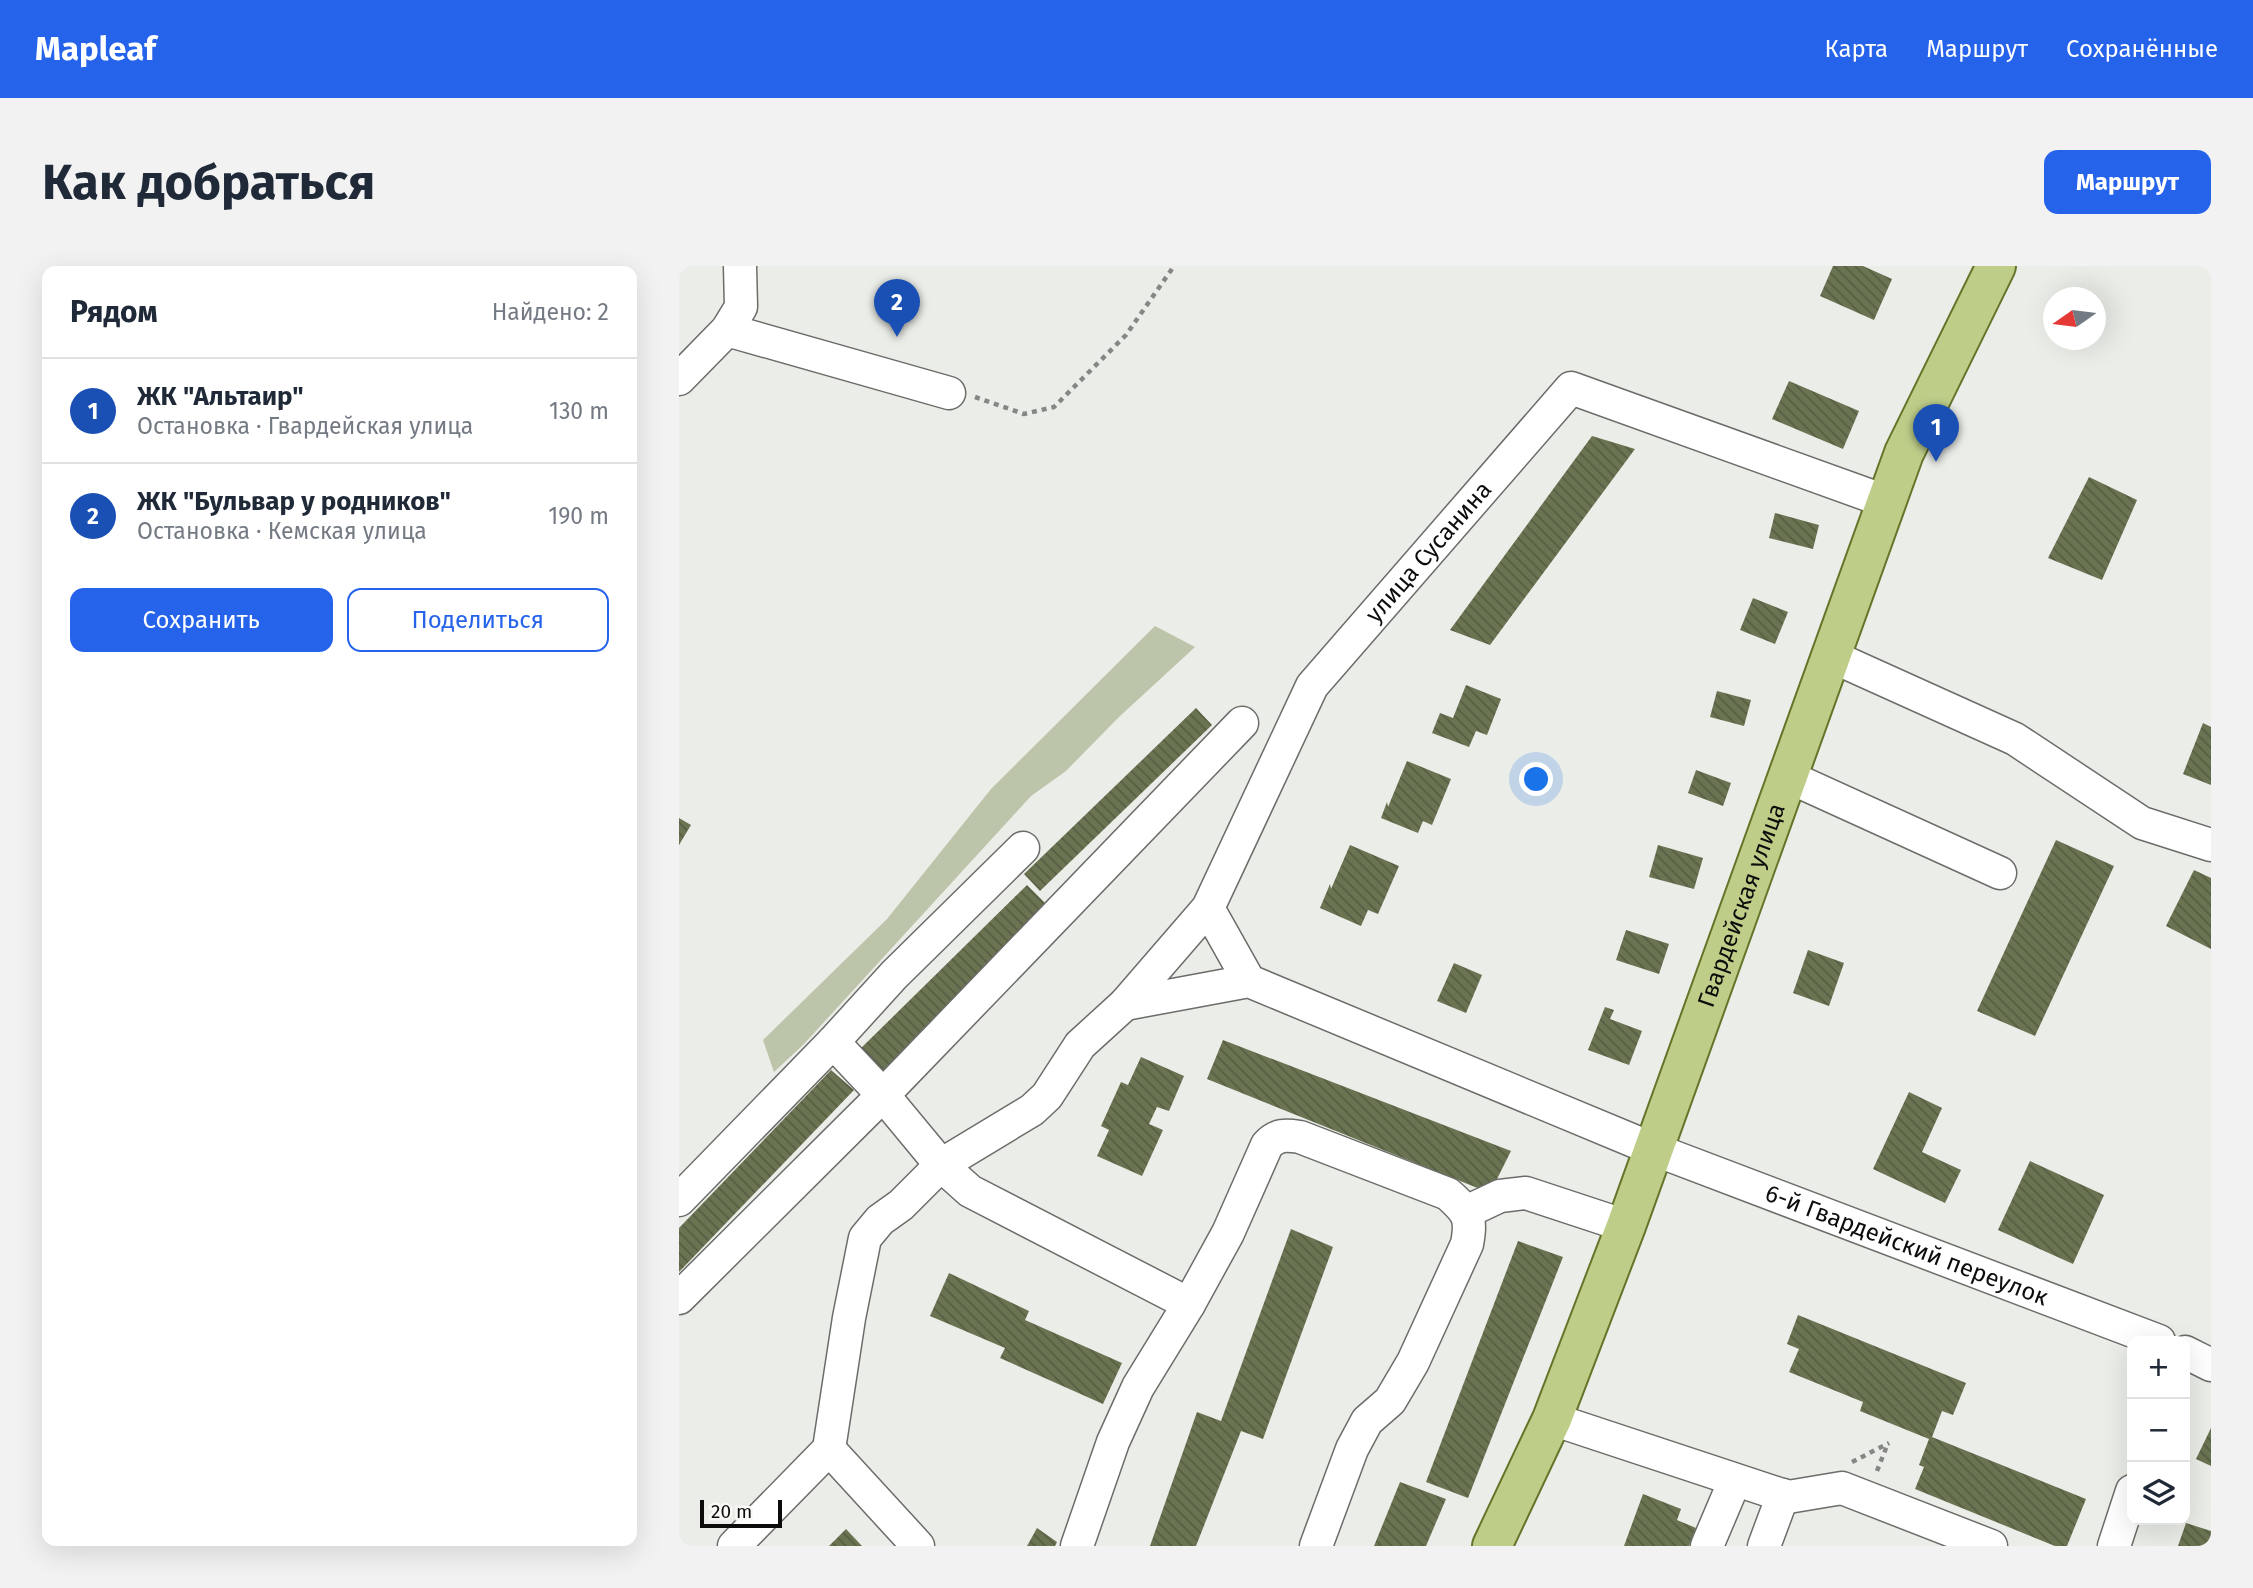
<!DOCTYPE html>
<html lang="ru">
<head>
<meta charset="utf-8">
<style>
	body { margin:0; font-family:"Fira Sans",sans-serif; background:#f2f2f3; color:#1f2937 }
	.controls { position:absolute; right:21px; bottom:21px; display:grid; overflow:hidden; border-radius:14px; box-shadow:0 7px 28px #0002 }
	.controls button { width:63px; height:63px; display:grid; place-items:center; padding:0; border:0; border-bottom:2px solid #e0e1e3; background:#fff; color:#1f2937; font:35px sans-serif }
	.compass { position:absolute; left:1364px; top:21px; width:63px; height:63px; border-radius:50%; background:#fff; box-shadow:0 7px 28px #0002; rotate:256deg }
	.scale { position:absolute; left:21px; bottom:18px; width:82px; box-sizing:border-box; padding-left:7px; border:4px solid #0c0c0b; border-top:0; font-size:19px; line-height:24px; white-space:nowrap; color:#0c0c0b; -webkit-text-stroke:5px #f9faf6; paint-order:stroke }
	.you { position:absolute; left:858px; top:514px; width:24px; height:24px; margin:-18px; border:5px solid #fff; border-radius:50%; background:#1a73e8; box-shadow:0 0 0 10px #1a73e833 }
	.badge { display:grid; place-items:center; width:46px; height:46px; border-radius:50%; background:#2563eb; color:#fff; font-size:23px; font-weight:700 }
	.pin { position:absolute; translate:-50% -58px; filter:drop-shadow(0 2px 4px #0008) }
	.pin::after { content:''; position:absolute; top:37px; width:24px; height:21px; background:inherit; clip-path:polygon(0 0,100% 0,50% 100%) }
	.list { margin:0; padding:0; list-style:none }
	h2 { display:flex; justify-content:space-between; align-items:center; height:91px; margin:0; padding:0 28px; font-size:30px }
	h2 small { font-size:23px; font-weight:400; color:#747a83 }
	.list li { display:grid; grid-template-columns:46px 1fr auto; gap:21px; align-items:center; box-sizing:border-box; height:105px; padding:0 28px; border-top:2px solid #e0e1e3 }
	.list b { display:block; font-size:26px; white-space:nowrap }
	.list p { margin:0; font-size:23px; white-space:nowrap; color:#747a83 }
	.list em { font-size:23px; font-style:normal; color:#747a83 }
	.actions { display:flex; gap:14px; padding:21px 28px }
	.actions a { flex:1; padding:16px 0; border:2px solid #2563eb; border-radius:14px; text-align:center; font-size:24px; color:#2563eb }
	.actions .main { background:#2563eb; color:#fff }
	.icon { flex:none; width:38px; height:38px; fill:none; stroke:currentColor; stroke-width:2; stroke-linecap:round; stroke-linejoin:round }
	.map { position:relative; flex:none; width:1532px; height:1280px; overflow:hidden; border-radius:14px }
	header { display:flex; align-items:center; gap:42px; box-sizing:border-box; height:98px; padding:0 35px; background:#2563eb; color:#fff }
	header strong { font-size:33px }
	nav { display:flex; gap:38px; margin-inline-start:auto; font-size:24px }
	.intro { display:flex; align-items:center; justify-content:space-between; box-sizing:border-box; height:168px; padding:0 42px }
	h1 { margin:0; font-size:49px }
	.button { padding:18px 32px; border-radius:14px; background:#2563eb; color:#fff; font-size:24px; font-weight:700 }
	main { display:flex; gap:42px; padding:0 42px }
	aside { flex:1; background:#fff; border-radius:14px; box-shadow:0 7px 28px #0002 }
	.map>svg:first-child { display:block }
	.green { fill:#bcc5a9 }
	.building { fill:url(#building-back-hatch) }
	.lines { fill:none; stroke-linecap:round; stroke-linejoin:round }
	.minor-casing { stroke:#6c6d6a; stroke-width:35 }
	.major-casing { stroke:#64752a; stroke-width:42 }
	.path { stroke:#868784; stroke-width:4.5; stroke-dasharray:5 5; stroke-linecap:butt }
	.minor { stroke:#fff; stroke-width:32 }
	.major { stroke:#bece89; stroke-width:38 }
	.labels { text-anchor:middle; stroke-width:5; stroke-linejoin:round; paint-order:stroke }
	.street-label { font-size:24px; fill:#0c0c0b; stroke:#f9faf6 }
</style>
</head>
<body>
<header>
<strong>Mapleaf</strong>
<nav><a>Карта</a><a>Маршрут</a><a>Сохранённые</a></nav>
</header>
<div class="intro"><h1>Как добраться</h1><a class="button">Маршрут</a></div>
<main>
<aside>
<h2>Рядом<small>Найдено: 2</small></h2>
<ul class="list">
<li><span class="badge" style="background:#1a4fb4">1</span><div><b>ЖК &quot;Альтаир&quot;</b><p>Остановка · Гвардейская улица</p></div><em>130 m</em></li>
<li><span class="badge" style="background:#1a4fb4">2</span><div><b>ЖК &quot;Бульвар у родников&quot;</b><p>Остановка · Кемская улица</p></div><em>190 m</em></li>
</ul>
<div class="actions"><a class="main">Сохранить</a><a>Поделиться</a></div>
</aside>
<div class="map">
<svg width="1532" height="1280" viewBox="0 0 1532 1280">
	<defs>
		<pattern id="building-back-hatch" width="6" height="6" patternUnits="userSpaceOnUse" patternTransform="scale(1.75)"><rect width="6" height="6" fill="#6a7452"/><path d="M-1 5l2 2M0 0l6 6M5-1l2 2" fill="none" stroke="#565e42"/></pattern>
	</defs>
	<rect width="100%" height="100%" fill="#ebede8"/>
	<path class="green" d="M476,360L516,381L440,451L387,505L352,530L125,778L95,806L84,774L208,653L312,523Z"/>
	<g class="building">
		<path d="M1154,0H1184L1213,13L1195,54L1141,30Z"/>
		<path d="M1110,115L1180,145L1164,183L1093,153Z"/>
		<path d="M913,170L956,183L811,379L771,364Z"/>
		<path d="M1410,211L1458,234L1423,314L1369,292Z"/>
		<path d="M1096,247L1140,259L1134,283L1090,272Z"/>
		<path d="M1074,332L1109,346L1096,378L1061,364Z"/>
		<path d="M787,419L822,433L808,469L797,465L790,481L753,467L761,447L774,452Z"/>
		<path d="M1038,425L1072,434L1065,460L1031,451Z"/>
		<path d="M517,442L533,459L361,625L345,608Z"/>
		<path d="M1524,457L1532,461V519L1504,508Z"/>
		<path d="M728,495L772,513L753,559L744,555L739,567L702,552L708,536L709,541Z"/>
		<path d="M1017,504L1052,517L1044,540L1009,527Z"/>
		<path d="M0,552L12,559L0,579Z"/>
		<path d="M1377,574L1435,600L1356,770L1298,745Z"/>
		<path d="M671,579L720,600L699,648L689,644L682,660L641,642L651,618L652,623Z"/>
		<path d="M979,579L1024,592L1015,623L970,611Z"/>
		<path d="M1515,604L1532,612V683L1487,660Z"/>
		<path d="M348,619L371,642L199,810L177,787Z"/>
		<path d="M947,664L990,678L980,708L937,694Z"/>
		<path d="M1129,684L1165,697L1150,740L1114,727Z"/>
		<path d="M775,697L803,709L787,747L758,735Z"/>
		<path d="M926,741L935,744L931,753L963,765L950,799L909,784Z"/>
		<path d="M544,774L832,885L811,927L528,813Z"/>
		<path d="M462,791L505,810L490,845L478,841L470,858L484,864L463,910L418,890L430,864L422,860L442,816L449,819Z"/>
		<path d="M152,804L175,824L0,1006V962Z"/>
		<path d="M1230,826L1263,842L1243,886L1282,904L1266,937L1194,903Z"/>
		<path d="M1351,895L1425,929L1394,998L1319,964Z"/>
		<path d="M612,963L654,981L584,1173L562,1165L517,1280H471L518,1146L542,1155Z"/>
		<path d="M839,975L884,991L789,1232L747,1216Z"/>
		<path d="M270,1007L350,1045L346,1054L443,1097L424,1138L321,1092L326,1082L251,1050Z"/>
		<path d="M1119,1049L1287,1117L1274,1149L1263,1145L1253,1171L1407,1233L1388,1280H1376L1236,1223L1245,1201L1240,1199L1250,1173L1181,1145L1184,1136L1110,1106L1120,1083L1108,1078Z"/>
		<path d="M1532,1162V1200L1517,1193Z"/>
		<path d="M721,1216L767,1233L747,1280H695Z"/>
		<path d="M964,1228L1002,1243L998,1254L1017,1262L1010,1280H945Z"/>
		<path d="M1507,1257L1532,1265V1280H1499Z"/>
		<path d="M358,1262L378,1276L376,1280H348Z"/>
		<path d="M167,1263L183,1280H150Z"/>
	</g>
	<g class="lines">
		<defs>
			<g id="minor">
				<path d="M48,64L270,127"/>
				<path d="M0,113L48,64L62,41L61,0"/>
				<path d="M1152,390L1336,473L1463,557L1532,579"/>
				<path d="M1110,511L1321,607"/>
				<path d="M529,642L570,715"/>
				<path id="s1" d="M446,738L570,715L974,883L1480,1075"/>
				<path d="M154,776L204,829L262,899L291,925L510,1038L459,1121L434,1176L398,1280"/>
				<path d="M0,934L154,776L215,709L344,582"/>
				<path d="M787,946L821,930L847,927L947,960"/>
				<path d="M0,1032L204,829L563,457"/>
				<path d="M510,1038L549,967L588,879C598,868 607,869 621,871L769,928C789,946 793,951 788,978L734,1096L711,1135L688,1155L673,1183L637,1280"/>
				<path d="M1506,1086L1532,1099"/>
				<path d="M873,1153L1109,1231L1163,1222L1312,1280"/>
				<path id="s2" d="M150,1183L170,1052L186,972L201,954L222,939L262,899L353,844L368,830L401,779L446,738L529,642L633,420L892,122L1206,235"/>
				<path d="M150,1183L239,1280"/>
				<path d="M55,1280L150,1183"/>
				<path d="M1028,1280L1056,1214"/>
				<path d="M1085,1280L1104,1229"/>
				<path d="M1435,1280L1453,1225"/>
			</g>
			<g id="major">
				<path id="s3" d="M813,1280L873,1153L947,960L1225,187L1317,0"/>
			</g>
		</defs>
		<use href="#minor" class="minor-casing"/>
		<use href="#major" class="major-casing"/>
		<g class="path">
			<path d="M296,131L345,148L375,141L447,69L495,0"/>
			<path d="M1173,1196L1210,1177"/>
			<path d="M1198,1205L1209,1177"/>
		</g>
		<use href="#minor" class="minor"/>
		<use href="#major" class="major"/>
	</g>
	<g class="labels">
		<g class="street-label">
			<text dy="8" stroke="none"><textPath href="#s2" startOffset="1118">улица Сусанина</textPath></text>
			<text dy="8" stroke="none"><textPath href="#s3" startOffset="688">Гвардейская улица</textPath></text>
			<text dy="8" stroke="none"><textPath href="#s1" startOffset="835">6-й Гвардейский переулок</textPath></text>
		</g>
	</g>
</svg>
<div class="controls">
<button>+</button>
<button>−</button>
<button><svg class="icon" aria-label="layers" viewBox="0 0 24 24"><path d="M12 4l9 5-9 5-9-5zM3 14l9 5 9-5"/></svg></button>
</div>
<svg class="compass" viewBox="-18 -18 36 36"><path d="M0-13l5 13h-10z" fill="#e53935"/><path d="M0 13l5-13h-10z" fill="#747a83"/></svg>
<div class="scale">20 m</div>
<div class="you"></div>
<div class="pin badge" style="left:1257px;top:196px;background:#1a4fb4">1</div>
<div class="pin badge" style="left:218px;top:71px;background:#1a4fb4">2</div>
</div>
</main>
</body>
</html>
